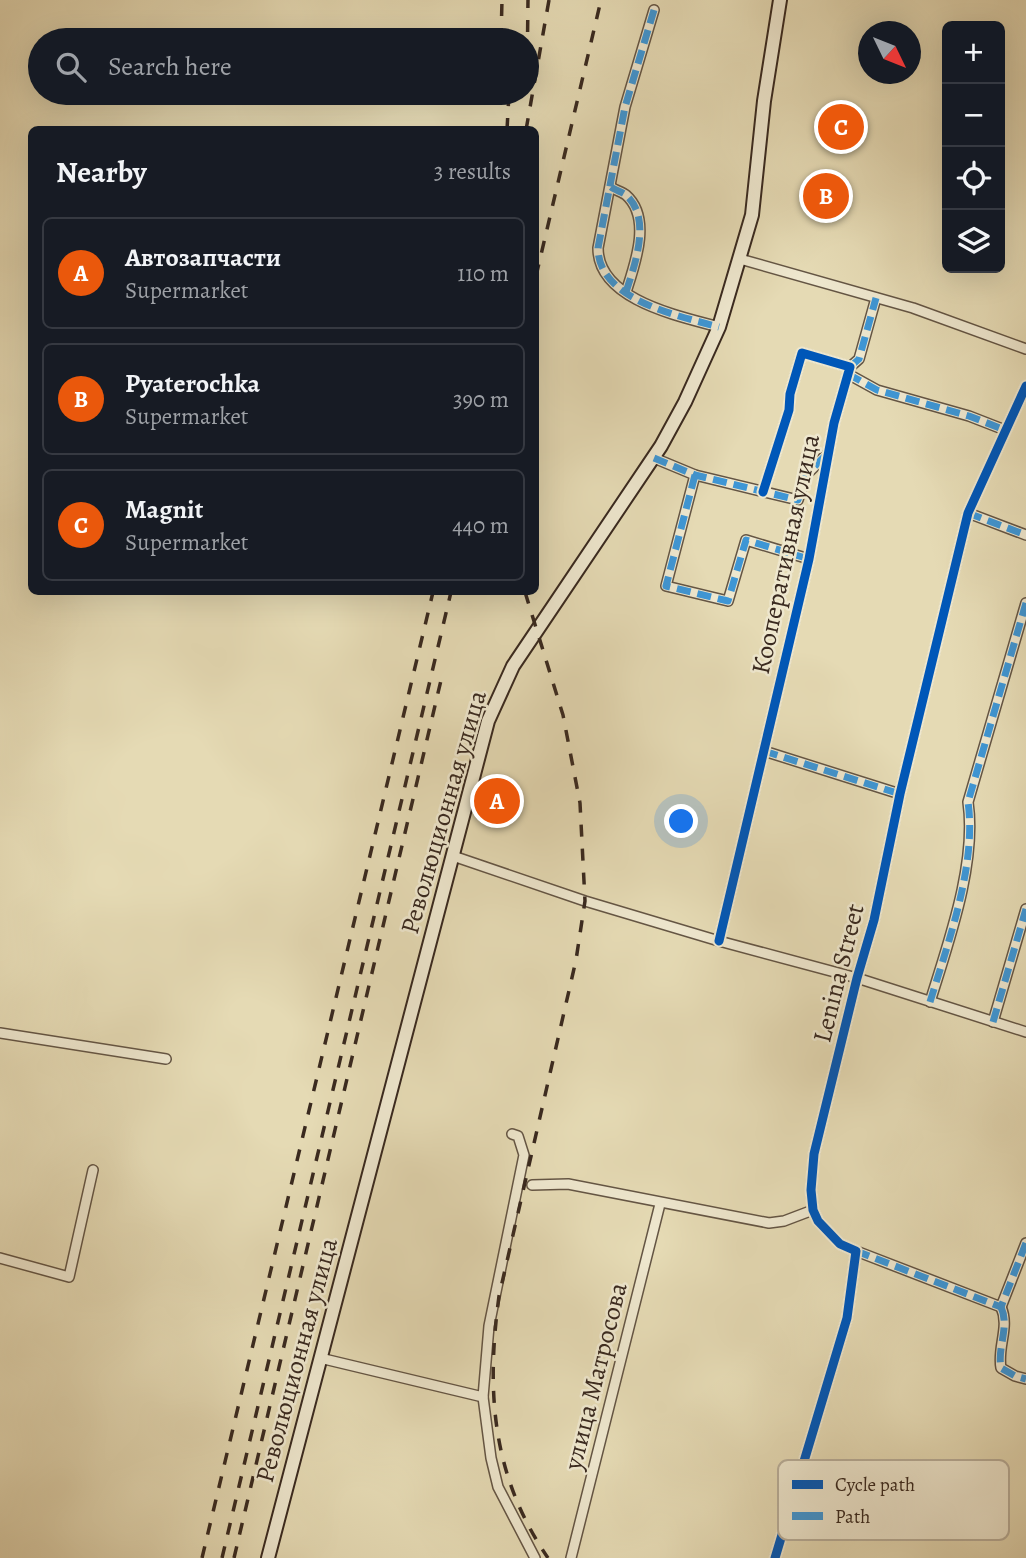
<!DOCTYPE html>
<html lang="en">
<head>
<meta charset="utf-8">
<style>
	body { margin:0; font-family:Alegreya,serif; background:#20242c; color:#f1f3f6 }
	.controls { position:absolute; right:21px; top:21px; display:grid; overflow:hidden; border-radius:10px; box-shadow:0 7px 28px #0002 }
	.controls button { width:63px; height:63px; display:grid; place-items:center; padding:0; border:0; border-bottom:2px solid #363941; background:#171b24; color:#f1f3f6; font:35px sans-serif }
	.compass { position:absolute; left:858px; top:21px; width:63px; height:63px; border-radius:50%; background:#171b24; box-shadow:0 7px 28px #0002; rotate:133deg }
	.you { position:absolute; left:682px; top:822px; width:24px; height:24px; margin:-18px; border:5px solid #fff; border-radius:50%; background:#1a73e8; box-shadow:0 0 0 10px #1a73e833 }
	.badge { display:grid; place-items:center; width:46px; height:46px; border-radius:50%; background:#ea580c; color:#fff; font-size:23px; font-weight:700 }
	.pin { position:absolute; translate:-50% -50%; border:4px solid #fff; box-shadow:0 2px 7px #0006 }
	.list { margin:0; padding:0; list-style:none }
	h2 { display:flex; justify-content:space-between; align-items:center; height:91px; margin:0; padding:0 28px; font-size:30px }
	h2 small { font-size:23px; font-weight:400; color:#9ea1a6 }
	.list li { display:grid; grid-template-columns:46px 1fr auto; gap:21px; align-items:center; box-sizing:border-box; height:112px; margin:0 14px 14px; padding:0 14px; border:2px solid #363941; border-radius:10px }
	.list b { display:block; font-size:26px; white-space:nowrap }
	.list p { margin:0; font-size:23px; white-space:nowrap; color:#9ea1a6 }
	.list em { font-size:23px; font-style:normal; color:#9ea1a6 }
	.icon { flex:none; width:38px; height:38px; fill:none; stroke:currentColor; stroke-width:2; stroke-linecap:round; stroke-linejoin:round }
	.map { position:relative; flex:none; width:1026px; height:1558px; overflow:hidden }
	.search { position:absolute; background:#171b24; box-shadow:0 7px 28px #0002; left:28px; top:28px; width:511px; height:77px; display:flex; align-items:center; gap:18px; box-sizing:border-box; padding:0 24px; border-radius:38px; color:#9ea1a6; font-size:26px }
	.panel { position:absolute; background:#171b24; box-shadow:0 7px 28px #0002; left:28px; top:126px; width:511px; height:469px; border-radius:10px }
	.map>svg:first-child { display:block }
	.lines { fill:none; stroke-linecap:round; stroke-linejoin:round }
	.minor-casing { stroke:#645544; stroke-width:12 }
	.secondary-casing { stroke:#39291f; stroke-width:16 }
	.minor { stroke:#eee7ce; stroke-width:9 }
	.secondary { stroke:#eee7ce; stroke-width:12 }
	.rail { stroke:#39291f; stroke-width:3.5; stroke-dasharray:12 12; stroke-linecap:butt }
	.quiet { stroke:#3e96d5; stroke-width:7; stroke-dasharray:14 7; stroke-linecap:butt }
	.cycleway-casing { stroke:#eee7ce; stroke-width:13 }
	.cycleway { stroke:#0057b8; stroke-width:9 }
	.labels { text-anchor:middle; stroke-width:5; stroke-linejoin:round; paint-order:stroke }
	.street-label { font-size:26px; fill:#39291f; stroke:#eee7ce }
	.key { fill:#eee7ce; stroke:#b8ae9a; stroke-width:2 }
	.key-label { font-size:19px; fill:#39291f }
</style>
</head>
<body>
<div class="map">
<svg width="1026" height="1558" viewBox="0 0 1026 1558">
	<rect width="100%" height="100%" fill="#e5dab4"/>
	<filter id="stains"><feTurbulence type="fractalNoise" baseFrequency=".00286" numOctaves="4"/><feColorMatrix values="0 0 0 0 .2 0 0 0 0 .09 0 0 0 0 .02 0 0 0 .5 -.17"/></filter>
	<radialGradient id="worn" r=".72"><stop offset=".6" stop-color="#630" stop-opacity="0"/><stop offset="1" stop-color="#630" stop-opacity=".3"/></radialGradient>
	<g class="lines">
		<defs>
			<g id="minor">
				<path d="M654,10L625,107L598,248C598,300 679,316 719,327"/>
				<path d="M611,187C615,190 622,192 626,195C652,218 635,264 626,292"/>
				<path d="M740,259L913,308L1026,349"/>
				<path d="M850,367L859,359L876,298"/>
				<path d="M848,374L877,390L969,416L1005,430"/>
				<path d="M654,458L695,475L798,500L806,475L828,453"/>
				<path d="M695,475L666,586L728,601L746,540L809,559"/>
				<path d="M968,513L1026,535"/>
				<path d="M764,751L900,794"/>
				<path d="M453,856L585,901L719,941L857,978L1026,1032"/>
				<path d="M719,941L809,559L834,423L850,367L802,353L790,394L789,410L763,492"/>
				<path d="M930,1002C948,943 977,864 968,802L1026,603"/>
				<path d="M993,1022L1026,909"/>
				<path d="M0,1033L166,1059"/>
				<path d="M512,1134L518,1136L524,1155L489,1326L483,1397L491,1458L498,1487L535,1558"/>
				<path d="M532,1185L568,1184L769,1223L784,1221L813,1210"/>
				<path d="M856,1251L1001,1307L1026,1243"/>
				<path d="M0,1258L69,1277L93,1170"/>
				<path d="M1001,1307C1010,1327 997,1347 1001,1368L1015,1376L1026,1379"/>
				<path d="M320,1358L483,1397"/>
				<path d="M571,1558L660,1204"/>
				<path d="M775,1558L847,1318L856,1251L840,1244L818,1221L813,1210L811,1190L814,1154L857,978L874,920L900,794L968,513L1026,386"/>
			</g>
			<path id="secondary" d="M268,1558L488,721L513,666L661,446L685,402L719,327L752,215L764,101L780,0"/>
		</defs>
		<use href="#minor" class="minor-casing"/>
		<use href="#secondary" class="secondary-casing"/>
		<use href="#minor" class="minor"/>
		<use href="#secondary" class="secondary"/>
		<g class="rail">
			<path d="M501,40L502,0"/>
			<path d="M527,80L528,0"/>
			<path d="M507,130L509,93"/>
			<path d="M526,130L549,0"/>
			<path d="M536,276L601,0"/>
			<path d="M525,592L563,715L580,803L585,901L576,960L499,1296C486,1393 492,1476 548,1558"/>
			<path d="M202,1558L433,592"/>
			<path d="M222,1558L451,592"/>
			<path d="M234,1558L442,676"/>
		</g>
		<g class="quiet">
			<path d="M654,10L625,107L598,248C598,300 679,316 719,327"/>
			<path d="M611,187C615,190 622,192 626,195C652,218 635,264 626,292"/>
			<path d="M850,367L859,359L876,298"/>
			<path d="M848,374L877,390L969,416L1005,430"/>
			<path d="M654,458L695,475L798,500L806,475L827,454"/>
			<path d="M695,475L666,586L728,601L746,540L809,559"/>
			<path d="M968,513L1026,535"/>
			<path d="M764,751L900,794"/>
			<path d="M930,1002C948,943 977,864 968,802L1026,603"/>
			<path d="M993,1022L1026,909"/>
			<path d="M856,1251L1001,1307L1026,1243"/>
			<path d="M1001,1307C1010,1327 997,1347 1001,1368L1015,1376L1026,1379"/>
		</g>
		<defs>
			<g id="cycleway">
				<path d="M719,941L809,559L834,423L850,367L802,353L790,394L789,410L763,492"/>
				<path d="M775,1558L847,1318L856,1251L840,1244L818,1221L813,1210L811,1190L814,1154L857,978L874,920L900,794L968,513L1026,386"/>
			</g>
		</defs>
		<use href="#cycleway" class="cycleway-casing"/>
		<use href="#cycleway" class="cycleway"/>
	</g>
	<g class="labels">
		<g class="street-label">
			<text transform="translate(785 554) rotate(-78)" y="9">Кооперативная улица</text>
			<text transform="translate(443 812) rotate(-74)" y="9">Революционная улица</text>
			<text transform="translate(838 973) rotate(-76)" y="9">Lenina Street</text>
			<text transform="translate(296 1360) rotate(-75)" y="9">Революционная улица</text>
			<text transform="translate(595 1376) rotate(-76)" y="9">улица Матросова</text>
		</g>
	</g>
	<rect x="778" y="1460" width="231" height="80" rx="10" class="key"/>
	<rect x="792" y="1480" width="31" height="9" fill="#0057b8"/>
	<rect x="792" y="1512" width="31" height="8" fill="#3e96d5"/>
	<g class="key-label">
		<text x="835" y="1491">Cycle path</text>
		<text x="835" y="1523">Path</text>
	</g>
	<rect width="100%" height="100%" filter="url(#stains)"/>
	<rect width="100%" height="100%" fill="url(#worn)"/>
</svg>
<div class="controls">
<button>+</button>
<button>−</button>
<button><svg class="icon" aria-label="locate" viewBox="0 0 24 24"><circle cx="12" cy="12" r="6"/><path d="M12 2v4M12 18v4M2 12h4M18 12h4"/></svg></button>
<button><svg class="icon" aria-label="layers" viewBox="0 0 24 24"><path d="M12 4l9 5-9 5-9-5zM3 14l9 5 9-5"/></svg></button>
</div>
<svg class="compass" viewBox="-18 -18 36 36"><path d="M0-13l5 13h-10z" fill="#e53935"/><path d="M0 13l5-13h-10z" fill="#9ea1a6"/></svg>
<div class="you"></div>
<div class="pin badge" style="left:497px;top:801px">A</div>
<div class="pin badge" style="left:826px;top:196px">B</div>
<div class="pin badge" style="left:841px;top:127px">C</div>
<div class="search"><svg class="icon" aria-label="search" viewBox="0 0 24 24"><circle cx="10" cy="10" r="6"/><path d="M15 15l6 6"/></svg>Search here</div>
<section class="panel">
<h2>Nearby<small>3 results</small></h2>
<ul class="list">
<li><span class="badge">A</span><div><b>Автозапчасти</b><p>Supermarket</p></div><em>110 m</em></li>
<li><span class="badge">B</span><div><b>Pyaterochka</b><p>Supermarket</p></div><em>390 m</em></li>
<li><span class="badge">C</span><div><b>Magnit</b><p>Supermarket</p></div><em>440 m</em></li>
</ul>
</section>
</div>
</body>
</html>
